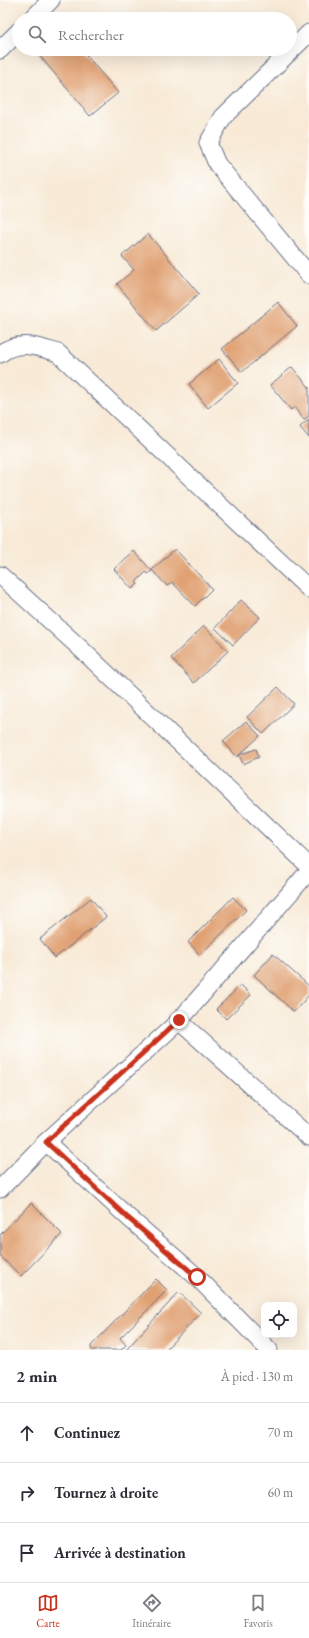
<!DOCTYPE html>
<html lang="fr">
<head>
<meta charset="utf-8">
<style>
	body { margin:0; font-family:"EB Garamond",serif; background:#f7f7f7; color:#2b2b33 }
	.controls { position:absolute; right:12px; bottom:12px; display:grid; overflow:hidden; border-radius:8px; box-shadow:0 4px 16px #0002 }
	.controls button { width:36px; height:36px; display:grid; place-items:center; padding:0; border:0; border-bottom:1px solid #e1e1e2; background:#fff; color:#2b2b33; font:20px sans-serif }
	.stop { position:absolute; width:12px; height:12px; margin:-9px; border:3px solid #c8321e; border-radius:50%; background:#fff }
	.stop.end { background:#c8321e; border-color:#fff; box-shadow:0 1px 4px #0008 }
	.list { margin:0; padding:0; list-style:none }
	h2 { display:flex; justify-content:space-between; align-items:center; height:52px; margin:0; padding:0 16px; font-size:17px }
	h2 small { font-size:13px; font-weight:400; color:#7c7c81 }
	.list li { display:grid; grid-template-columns:26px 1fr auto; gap:12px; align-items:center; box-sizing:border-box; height:60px; padding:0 16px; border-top:1px solid #e1e1e2 }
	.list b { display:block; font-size:15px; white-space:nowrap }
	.list em { font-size:13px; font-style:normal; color:#7c7c81 }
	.icon { flex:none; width:22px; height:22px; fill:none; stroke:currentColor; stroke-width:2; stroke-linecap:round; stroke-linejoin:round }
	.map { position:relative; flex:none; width:309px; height:1350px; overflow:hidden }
	.search { position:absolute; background:#fff; box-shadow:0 4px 16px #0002; left:12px; right:12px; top:12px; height:44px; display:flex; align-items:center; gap:10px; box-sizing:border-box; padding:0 14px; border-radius:22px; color:#7c7c81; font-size:15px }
	.sheet { height:232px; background:#fff }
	nav { display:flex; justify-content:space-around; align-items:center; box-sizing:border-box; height:56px; border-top:1px solid #e1e1e2; background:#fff; font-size:11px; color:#7c7c81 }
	nav a { display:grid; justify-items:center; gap:2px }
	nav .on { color:#c8321e }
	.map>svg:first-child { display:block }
	.building { fill:#e0a072 }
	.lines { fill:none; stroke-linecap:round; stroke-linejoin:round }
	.minor-casing { stroke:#687088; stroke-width:19 }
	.minor { stroke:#fff; stroke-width:17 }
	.route { stroke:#c8321e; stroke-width:5 }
</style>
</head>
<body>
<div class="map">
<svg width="309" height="1350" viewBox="0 0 309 1350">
	<rect width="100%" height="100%" fill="#fdfcf7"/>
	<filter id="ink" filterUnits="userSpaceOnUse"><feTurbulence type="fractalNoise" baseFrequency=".025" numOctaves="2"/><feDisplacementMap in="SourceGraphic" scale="8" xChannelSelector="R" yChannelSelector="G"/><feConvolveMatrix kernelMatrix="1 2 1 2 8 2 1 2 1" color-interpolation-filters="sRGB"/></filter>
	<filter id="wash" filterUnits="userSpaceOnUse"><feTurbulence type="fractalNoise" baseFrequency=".012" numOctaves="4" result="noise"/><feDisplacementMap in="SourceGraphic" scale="16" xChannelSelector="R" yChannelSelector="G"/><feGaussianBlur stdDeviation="0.9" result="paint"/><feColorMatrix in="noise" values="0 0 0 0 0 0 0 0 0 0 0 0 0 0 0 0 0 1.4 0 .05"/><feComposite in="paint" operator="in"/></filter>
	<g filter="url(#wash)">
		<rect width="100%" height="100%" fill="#f8ead7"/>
		<g id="blocks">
			<g class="building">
				<path d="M34,49H81L118,93L90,116Z"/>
				<path d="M148,234L199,294L156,331L117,284L134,270L122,256Z"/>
				<path d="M278,302L297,326L242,372L222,349Z"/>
				<path d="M219,359L238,383L208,408L189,384Z"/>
				<path d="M292,367L309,387V416L304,420L294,407L291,410L270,385Z"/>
				<path d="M309,419V438L300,427Z"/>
				<path d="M175,549L212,589L195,606L172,582L167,586L152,570Z"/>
				<path d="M134,551L152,571L148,574L146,572L136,582L138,584L132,589L114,569Z"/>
				<path d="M241,600L260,617L233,645L215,628Z"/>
				<path d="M204,626L228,651L194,683L171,658Z"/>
				<path d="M278,687L294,704L263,734L247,717Z"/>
				<path d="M246,721L260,736L237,757L223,741Z"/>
				<path d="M256,749L259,757L243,764L239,755Z"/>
				<path d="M233,897L246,910L200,955L188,942Z"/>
				<path d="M91,898L106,917L55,958L40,939Z"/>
				<path d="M273,954L309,986V995L294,1012L254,975Z"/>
				<path d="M241,985L251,995L226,1019L216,1009Z"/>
				<path d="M31,1203L62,1234L21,1276L0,1256V1235Z"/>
				<path d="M156,1279L167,1290L120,1338L126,1345L121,1350H92L91,1348V1346Z"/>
				<path d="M179,1292L201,1313L165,1350H126Z"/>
			</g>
		</g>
	</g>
	<g filter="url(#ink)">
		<use href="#blocks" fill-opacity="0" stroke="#687088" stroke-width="1"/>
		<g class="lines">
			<defs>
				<g id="minor">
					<path d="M32,19L51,0"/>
					<path d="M309,33L223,117L208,143L217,164L309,275"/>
					<path d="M0,50L19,31"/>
					<path d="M0,354C18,339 38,347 58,353L309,589"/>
					<path d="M0,575L79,647L309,866"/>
					<path d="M179,1021L309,1137"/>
					<path d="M46,1142L129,1218L197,1277L269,1350"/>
					<path d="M0,1189L46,1142L179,1021L309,871"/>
				</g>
			</defs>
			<use href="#minor" class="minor-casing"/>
			<use href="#minor" class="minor"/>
		</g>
	</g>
	<g class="lines" filter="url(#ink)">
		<path class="route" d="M179,1020L46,1142L128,1218L197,1277"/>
	</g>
</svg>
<div class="controls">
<button><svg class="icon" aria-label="locate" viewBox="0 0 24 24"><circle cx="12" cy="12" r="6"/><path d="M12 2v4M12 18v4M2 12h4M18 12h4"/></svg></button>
</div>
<div class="stop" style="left:197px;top:1277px"></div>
<div class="stop end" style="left:179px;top:1020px"></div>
<div class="search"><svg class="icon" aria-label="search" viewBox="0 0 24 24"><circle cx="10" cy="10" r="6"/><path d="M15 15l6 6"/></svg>Rechercher</div>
</div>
<section class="sheet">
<h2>2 min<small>À pied · 130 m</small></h2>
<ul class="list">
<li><svg class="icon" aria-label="ahead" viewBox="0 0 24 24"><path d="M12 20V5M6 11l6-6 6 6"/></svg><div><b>Continuez</b></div><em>70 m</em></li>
<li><svg class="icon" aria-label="right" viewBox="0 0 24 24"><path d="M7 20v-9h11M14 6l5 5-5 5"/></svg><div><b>Tournez à droite</b></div><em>60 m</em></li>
<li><svg class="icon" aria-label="arrive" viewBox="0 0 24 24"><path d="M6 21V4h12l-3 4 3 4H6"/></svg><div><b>Arrivée à destination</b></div></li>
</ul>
</section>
<nav>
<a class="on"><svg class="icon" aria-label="map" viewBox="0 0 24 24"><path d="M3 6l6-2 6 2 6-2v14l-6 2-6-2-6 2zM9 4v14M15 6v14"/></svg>Carte</a>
<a><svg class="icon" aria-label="directions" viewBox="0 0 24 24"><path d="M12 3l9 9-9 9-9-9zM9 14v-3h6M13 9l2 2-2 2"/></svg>Itinéraire</a>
<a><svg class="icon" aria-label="saved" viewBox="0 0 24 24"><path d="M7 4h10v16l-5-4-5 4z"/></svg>Favoris</a>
</nav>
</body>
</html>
